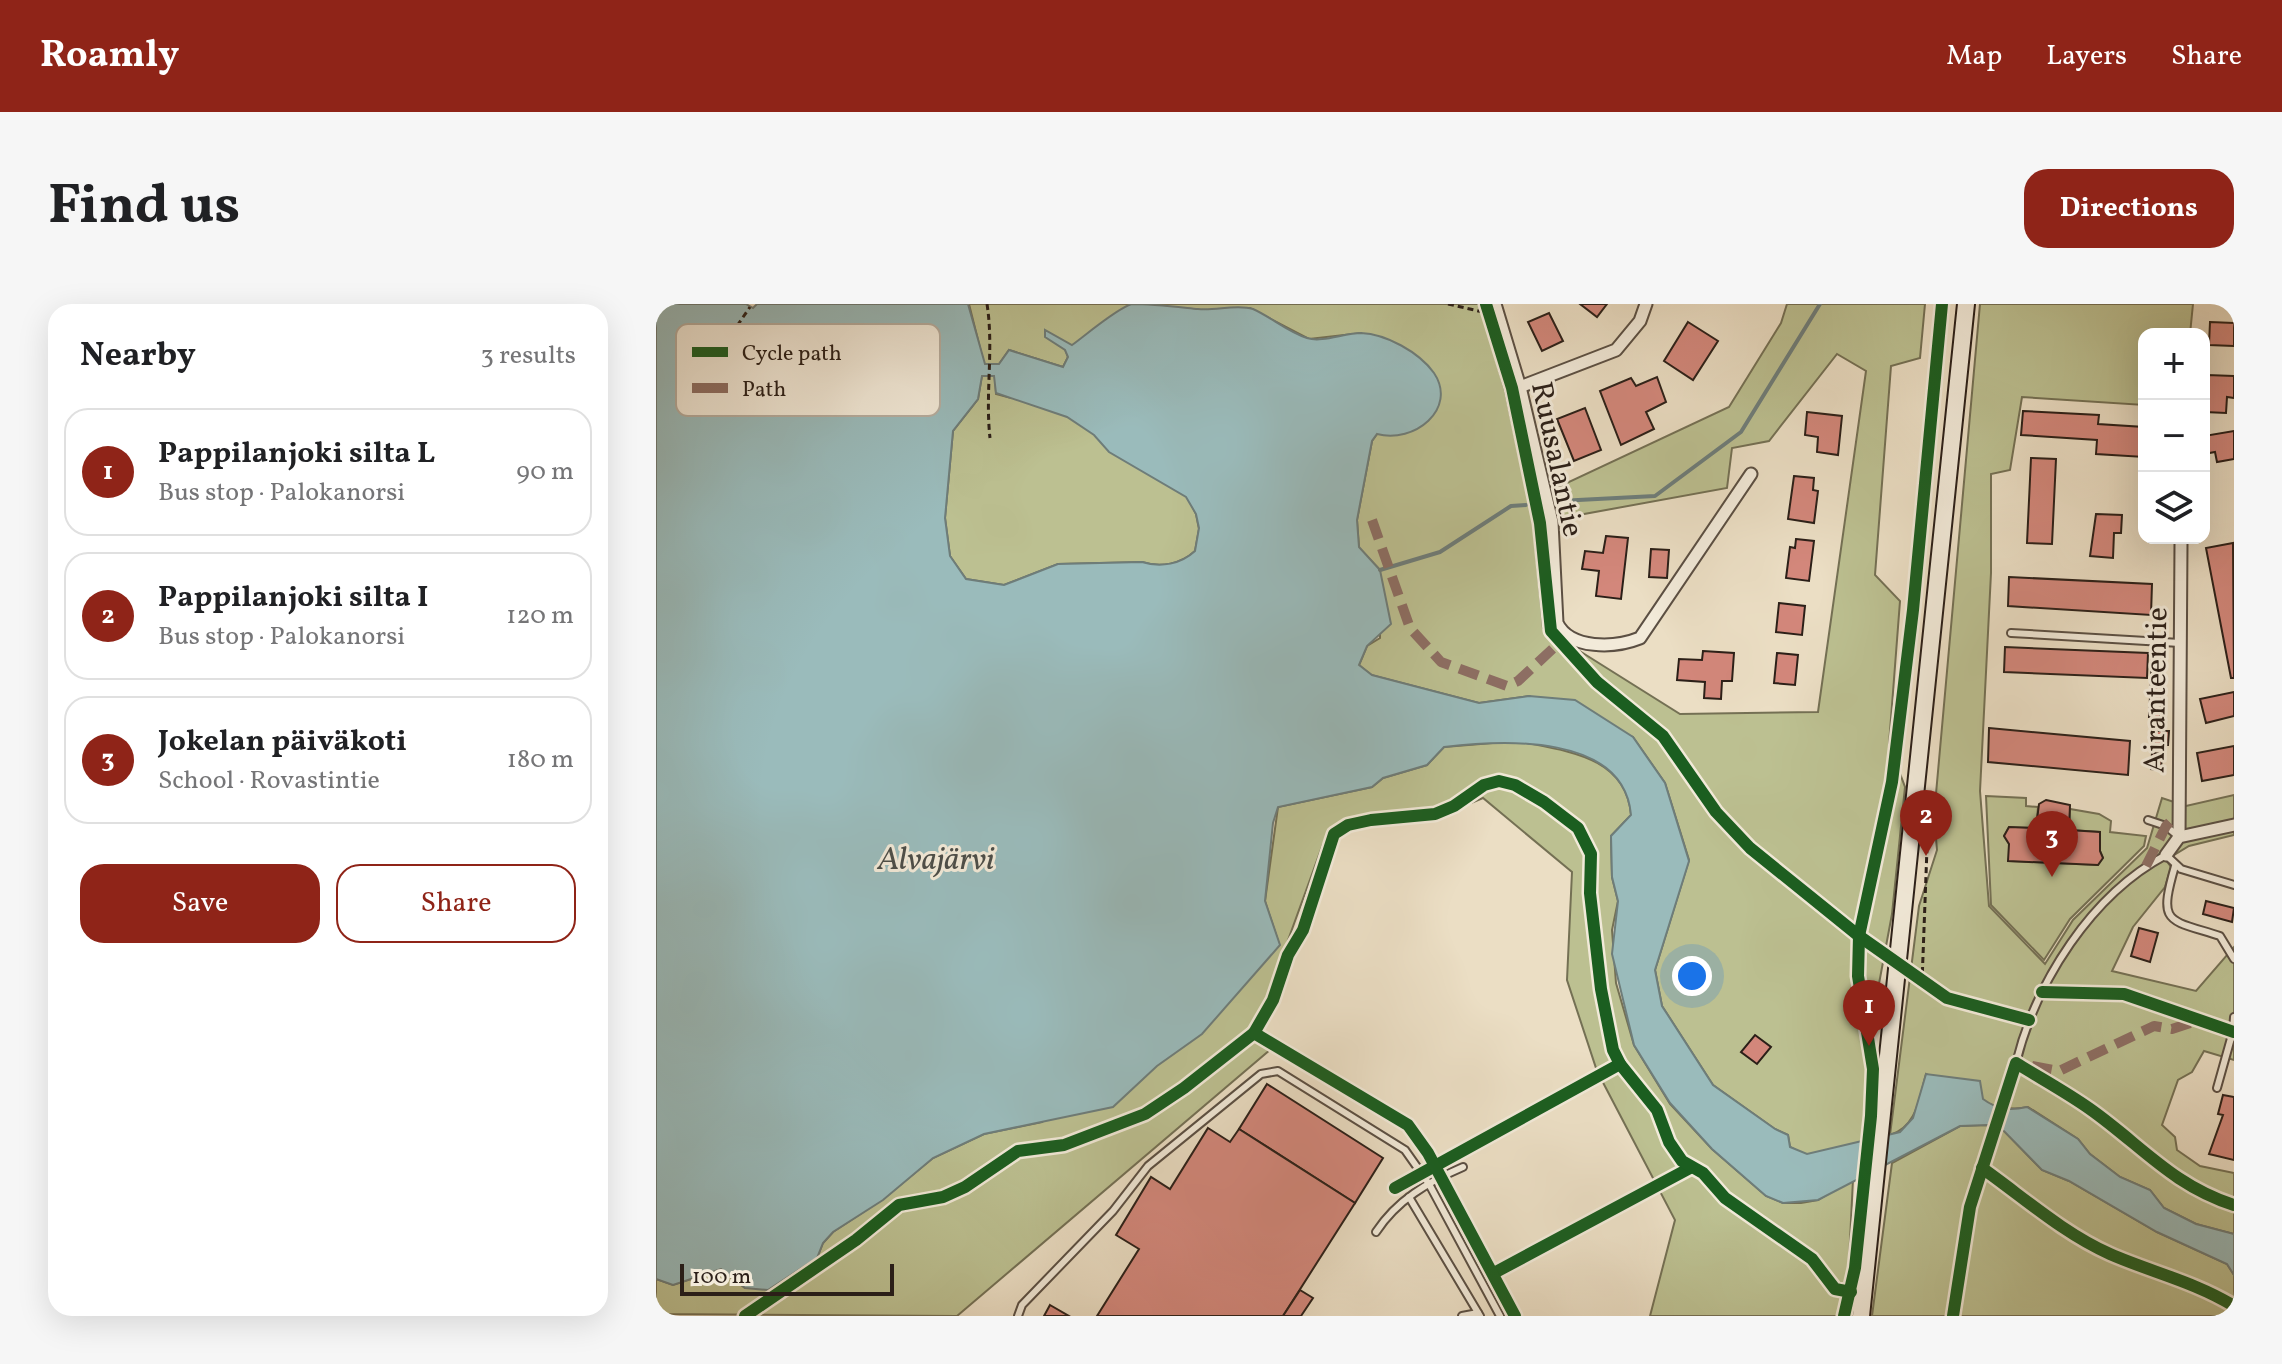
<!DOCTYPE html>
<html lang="en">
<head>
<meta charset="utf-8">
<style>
	body { margin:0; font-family:Vollkorn,serif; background:#f6f6f6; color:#202124 }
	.controls { position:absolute; right:24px; top:24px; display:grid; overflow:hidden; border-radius:16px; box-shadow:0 8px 32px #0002 }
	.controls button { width:72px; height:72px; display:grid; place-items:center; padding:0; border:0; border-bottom:2px solid #e0e0e0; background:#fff; color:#202124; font:40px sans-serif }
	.scale { position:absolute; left:24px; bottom:20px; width:214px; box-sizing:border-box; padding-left:8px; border:4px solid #2b1f18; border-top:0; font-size:22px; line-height:28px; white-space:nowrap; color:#2b1f18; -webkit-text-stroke:6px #f2ead9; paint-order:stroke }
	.you { position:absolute; left:1036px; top:672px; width:28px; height:28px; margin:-20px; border:6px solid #fff; border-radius:50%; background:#1a73e8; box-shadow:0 0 0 12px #1a73e833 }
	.badge { display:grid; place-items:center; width:52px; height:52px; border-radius:50%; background:#8f2418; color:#fff; font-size:26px; font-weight:700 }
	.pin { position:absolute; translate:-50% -66px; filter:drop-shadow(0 2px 4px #0008) }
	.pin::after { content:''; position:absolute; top:42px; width:28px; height:24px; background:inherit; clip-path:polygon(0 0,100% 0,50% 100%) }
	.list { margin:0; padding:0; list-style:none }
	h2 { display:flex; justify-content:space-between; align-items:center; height:104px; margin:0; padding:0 32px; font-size:34px }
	h2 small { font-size:26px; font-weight:400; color:#757577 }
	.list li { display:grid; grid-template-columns:52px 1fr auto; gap:24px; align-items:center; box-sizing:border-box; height:128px; margin:0 16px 16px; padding:0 16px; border:2px solid #e0e0e0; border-radius:24px }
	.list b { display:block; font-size:30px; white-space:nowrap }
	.list p { margin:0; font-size:26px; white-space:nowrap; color:#757577 }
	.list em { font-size:26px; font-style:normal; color:#757577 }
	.actions { display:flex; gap:16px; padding:24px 32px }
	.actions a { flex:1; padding:18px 0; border:2px solid #8f2418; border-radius:24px; text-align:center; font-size:28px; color:#8f2418 }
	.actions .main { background:#8f2418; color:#fff }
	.icon { flex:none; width:44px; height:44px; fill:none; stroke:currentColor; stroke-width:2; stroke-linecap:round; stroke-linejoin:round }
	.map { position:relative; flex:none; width:1578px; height:1012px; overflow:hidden; border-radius:24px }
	header { display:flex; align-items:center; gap:48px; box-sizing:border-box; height:112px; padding:0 40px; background:#8f2418; color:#fff }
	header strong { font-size:38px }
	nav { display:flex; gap:44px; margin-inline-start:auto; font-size:28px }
	.intro { display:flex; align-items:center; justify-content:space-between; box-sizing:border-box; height:192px; padding:0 48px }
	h1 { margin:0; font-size:56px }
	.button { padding:20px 36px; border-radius:24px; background:#8f2418; color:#fff; font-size:28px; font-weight:700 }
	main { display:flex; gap:48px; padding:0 48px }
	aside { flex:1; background:#fff; border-radius:24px; box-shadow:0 8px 32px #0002 }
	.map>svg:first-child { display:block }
	.green { fill:#bcc091; stroke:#747054; stroke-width:2 }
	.water { fill:#9abbbb; stroke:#6e7d7a; stroke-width:2; fill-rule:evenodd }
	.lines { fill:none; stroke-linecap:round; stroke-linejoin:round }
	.stream { stroke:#6e7d7a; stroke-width:4 }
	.building { fill:#d3877b; stroke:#2b1f18; stroke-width:2 }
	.service-casing { stroke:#5b4f43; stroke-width:10 }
	.minor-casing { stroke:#5b4f43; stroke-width:15 }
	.secondary-casing { stroke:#2b1f18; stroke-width:20 }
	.path { stroke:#2b1f18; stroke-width:3; stroke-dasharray:6 4; stroke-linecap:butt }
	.service { stroke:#f2ead9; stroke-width:6 }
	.minor { stroke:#f2ead9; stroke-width:11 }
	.secondary { stroke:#f2ead9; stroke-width:16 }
	.quiet { stroke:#8d6e63; stroke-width:10; stroke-dasharray:20 10; stroke-linecap:butt }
	.cycleway-casing { stroke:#f2ead9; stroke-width:17 }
	.cycleway { stroke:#1b5e20; stroke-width:12 }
	.labels { text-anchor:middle; stroke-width:6; stroke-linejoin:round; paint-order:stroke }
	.street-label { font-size:30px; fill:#2b1f18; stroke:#f2ead9 }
	.water-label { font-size:32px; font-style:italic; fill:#4c4e49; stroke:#f2ead9 }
	.key { fill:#f2ead9; stroke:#b6ad9f; stroke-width:2 }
	.key-label { font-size:22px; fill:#2b1f18 }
</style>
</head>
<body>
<header>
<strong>Roamly</strong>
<nav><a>Map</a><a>Layers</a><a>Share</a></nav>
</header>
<div class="intro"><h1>Find us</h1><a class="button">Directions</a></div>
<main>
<aside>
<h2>Nearby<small>3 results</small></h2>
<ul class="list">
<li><span class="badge">1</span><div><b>Pappilanjoki silta L</b><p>Bus stop · Palokanorsi</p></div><em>90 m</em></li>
<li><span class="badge">2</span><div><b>Pappilanjoki silta I</b><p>Bus stop · Palokanorsi</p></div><em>120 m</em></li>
<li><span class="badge">3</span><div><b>Jokelan päiväkoti</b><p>School · Rovastintie</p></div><em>180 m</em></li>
</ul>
<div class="actions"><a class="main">Save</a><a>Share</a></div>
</aside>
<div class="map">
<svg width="1578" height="1012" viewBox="0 0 1578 1012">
	<rect width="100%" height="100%" fill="#ebdec4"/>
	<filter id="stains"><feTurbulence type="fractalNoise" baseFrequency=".0025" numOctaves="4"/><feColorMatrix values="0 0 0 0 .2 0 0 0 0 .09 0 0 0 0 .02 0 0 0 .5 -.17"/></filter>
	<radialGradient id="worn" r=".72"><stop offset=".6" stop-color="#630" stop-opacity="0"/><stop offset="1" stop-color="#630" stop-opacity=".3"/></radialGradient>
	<g class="green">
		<path d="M313,0H824L849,87L877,216L887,324L1024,410L1162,408L1210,67L1181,50L1113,137L1076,144L1071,184L906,214L900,184L1073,103L1125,19L1131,0H1269L1264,54L1235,62L1219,271L1244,297L1233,440L1249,483L1236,610L1219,701L1209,735L1212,781L1205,839L1150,851L1134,843L1132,831L1119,825L1057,781L1006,702L999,666L1033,556L1009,479L977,433L873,392L823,399L715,371L703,361L711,342L724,334V266L703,244L701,216L716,137L721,130L705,29L653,35L594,4L420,45L390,33L409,45L412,53L407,63L353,46L343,60H328Z"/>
		<path d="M1324,0H1537L1534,30H1488V101L1366,93L1354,166L1335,170V269L1324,487L1333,602L1389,660L1417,616L1491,544L1506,494L1530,502L1578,491V531L1533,542L1510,556L1515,563L1509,583L1477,623L1456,667L1540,687L1578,643V756L1548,747L1536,768L1522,776L1506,821L1519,833L1521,846L1544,862L1578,869V930L1540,920L1508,904L1494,886L1464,873L1434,850L1422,835L1372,803C1337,811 1301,784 1270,770C1263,794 1261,823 1234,831L1263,602L1281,546L1278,512Z"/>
		<path d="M326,71L339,72L340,90L355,94L373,89L522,174L540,210L543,225L539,247C525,260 505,264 486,258L402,260L348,281L310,275L294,252L289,214L297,127L322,95Z"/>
		<path d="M861,437C908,447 970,451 975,511L955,532L956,573L962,597L956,626L960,679L978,741L1014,800L1056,845L1110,892L1127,899H1145L1162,896L1197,875L1192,978L1183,1012H994L1019,916L941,767L911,676L916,568L827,494L779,514L740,516L693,525L667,540L619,672L605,726L615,745L301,1012L0,1010V975L17,981L65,965L89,984L137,968L161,954L167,939L177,928L227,895L277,854L328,830L386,818L623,640L609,597L622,503L716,483L727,474L771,461L788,443Z"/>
		<path d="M1330,492L1370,494V502L1382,503L1380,524L1353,523L1348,532L1353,540V557L1442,561L1447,554L1444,547V528L1413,526L1414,505L1443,510L1455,517L1454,528L1490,532L1488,542L1414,615L1388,656L1335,601Z"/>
		<path d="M1331,821L1348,827L1386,866L1413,877L1501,928L1571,960L1578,971V1012H1216L1236,859L1304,822Z"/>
	</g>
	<path class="water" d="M0,0H90L97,4L101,0H312L329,60H343L353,46L407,63L412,53L409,46L389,33V26L416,41C430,31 461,4 476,0C498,0 522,3 542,5C559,7 581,0 597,5C615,13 632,28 651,34C666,39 688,29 705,29C730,30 763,48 778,69C802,105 758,140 721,130L716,137L701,216L703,243L724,266L735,320L711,342L703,361L716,371L823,399L873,392L919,396L977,433L1009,479L1033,557L999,666L1006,702L1057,781L1119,825L1132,831L1134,843L1151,850L1244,828L1257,814L1270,770L1324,777L1327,795C1342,806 1354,807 1371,803L1422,835L1434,850L1464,873L1494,886L1508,904L1540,920L1578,930V971L1571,960L1501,928L1413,877L1386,866L1348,827L1331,821L1304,822L1162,896L1127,899L1110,892L1056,845L1014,799L978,741L956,650L962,597L956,573L955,532L975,511C968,429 847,436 788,443L771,461L727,474L716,483L622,503L617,519L609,597L624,641L546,730L501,762L457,803L328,830L277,854L227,896L177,928L167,939L161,954L112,986L89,984L65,965L17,981L0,975ZM326,72H338L340,89L411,113L438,131L453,148L530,193L540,210L543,224L539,247C525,260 505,264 486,258L402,260L348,281L310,275L294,252L289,214L297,127L322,95Z"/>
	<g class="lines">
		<g class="stream">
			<path d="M903,197L999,192L1085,128L1164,0"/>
			<path d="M724,266L784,248L855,202L870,201"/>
		</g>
	</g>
	<g class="building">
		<path d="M924,0H951L941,13Z"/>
		<path d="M893,9L907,37L886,47L872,18Z"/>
		<path d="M1032,18L1062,37L1037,76L1008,57Z"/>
		<path d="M1554,18L1578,19V42L1553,41Z"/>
		<path d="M1551,71L1578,72V94L1571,93L1570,109L1549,108Z"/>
		<path d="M1001,73L1010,98L990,108L998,125L965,141L944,87L975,74L980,82Z"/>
		<path d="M929,104L945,146L918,157L901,115Z"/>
		<path d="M1367,107L1443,111L1442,120L1488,123V153L1440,150L1441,136L1365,131Z"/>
		<path d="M1151,108L1186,112L1182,151L1161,148L1162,133L1149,131Z"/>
		<path d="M1578,127V155L1561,158L1559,148L1548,150V132Z"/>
		<path d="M1375,154L1400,155L1396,240L1371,239Z"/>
		<path d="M1138,172L1158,174L1157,186L1162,187L1158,219L1132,215Z"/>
		<path d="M1440,210L1466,211L1465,229H1458L1457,254L1434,252Z"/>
		<path d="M950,232L972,234L965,295L940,292L943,267L926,265L929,247L947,249Z"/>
		<path d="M1140,235L1158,237L1153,277L1130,274L1134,243L1139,244Z"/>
		<path d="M1577,239L1578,374H1575L1550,244Z"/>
		<path d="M995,245L1013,246L1011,274L993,273Z"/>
		<path d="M1353,273L1496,280L1495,311L1352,302Z"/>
		<path d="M1123,299L1149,302L1146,331L1120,328Z"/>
		<path d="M1349,343L1492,349L1491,374L1348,368Z"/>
		<path d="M1047,347L1078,349L1076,377H1066L1065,395L1048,394L1049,378L1021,376L1023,355L1046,356Z"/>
		<path d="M1121,349L1142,351L1139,381L1118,379Z"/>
		<path d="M1496,354L1507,355L1504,413H1493Z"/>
		<path d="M1578,388V412L1550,419L1544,395Z"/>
		<path d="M1333,424L1474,437L1472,471L1332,458Z"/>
		<path d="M1499,427H1513L1512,441H1498Z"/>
		<path d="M1578,442V471L1546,477L1541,449Z"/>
		<path d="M1496,449L1506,450L1505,466L1495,465Z"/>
		<path d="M1390,496L1414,501L1413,526L1444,528V547L1447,554L1442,561L1352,557L1353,540L1348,532L1353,523L1380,524L1383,500Z"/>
		<path d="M1550,597L1578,604L1576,618L1547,610Z"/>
		<path d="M1483,624L1502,629L1494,658L1475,652Z"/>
		<path d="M1099,731L1115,743L1101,760L1085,748Z"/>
		<path d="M611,780L727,854L699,899L583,825Z"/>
		<path d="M1567,791L1578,793V856L1553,850L1567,811L1562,810Z"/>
		<path d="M552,824L574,838L583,825L699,899L627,1012H441L483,945L460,931L495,873L514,885Z"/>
		<path d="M644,986L657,994L645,1012H627Z"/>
		<path d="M394,1001L413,1012H388Z"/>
	</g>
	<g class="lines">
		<defs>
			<g id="service">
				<path d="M1355,329L1524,339"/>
				<path d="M1492,516L1510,522L1523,533"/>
				<path d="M1519,562C1502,621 1511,615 1564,632L1578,655"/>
				<path d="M1360,759C1380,678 1435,591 1510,551L1525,565L1578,581"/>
				<path d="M1561,784L1577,727L1578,713"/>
				<path d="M753,893L824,1012"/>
				<path d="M720,928C741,896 772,878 807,863"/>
				<path d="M362,1012L366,1001L457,907L492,862L605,770L622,767L749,846L773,880L844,1012"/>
				<path d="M806,1012L822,1009"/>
			</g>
			<g id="minor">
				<path d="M839,0L864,83L896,218L901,319C914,346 959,344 984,334L1095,170"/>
				<path d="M864,83L960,46L984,17L990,0"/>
				<path d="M1523,533L1525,240"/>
				<path d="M1510,551L1523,533L1578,521"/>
			</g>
			<path id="secondary" d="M1205,1012L1310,0"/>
		</defs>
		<use href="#service" class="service-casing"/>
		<use href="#minor" class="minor-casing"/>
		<use href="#secondary" class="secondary-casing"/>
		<g class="path">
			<path d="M331,0C338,45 329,89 334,134"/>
			<path d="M792,0L827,8"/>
			<path d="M70,38L94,3"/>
			<path d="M1266,679L1271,544"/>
		</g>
		<use href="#service" class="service"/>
		<use href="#minor" class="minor"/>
		<use href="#secondary" class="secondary"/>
		<g class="quiet">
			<path d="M716,216L754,324L785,358L851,382L862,377L904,338"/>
			<path d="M1490,562L1510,522L1520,512"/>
			<path d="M1376,762L1403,767L1498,722L1516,725L1540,717"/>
		</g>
		<defs>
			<g id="cycleway">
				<path d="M830,0L856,84L884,219L895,327L941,378L1007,432L1060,508L1094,544L1203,632L1291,694L1373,716"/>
				<path d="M1386,688L1468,690L1578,728"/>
				<path d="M1326,864C1367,893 1407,929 1454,950C1495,968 1539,978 1578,1002"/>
				<path d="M739,884L964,760"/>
				<path d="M838,969L1034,864"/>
				<path d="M89,1012L200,936L243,901L287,893L309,883L362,847L408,841L489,810L528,784L598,729"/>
				<path d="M859,1012L772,849L752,821L598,729L617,696L632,651L647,626L678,530L692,521L715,516L779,510L798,502L828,481L843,477L859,481L888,498L922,524L935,550L934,589L945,685L957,746L964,760L1001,806L1013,838L1026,857L1047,869L1069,894L1156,955L1179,985L1195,988"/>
				<path d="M1188,1012L1199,964L1215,812L1217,765L1202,672L1203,632L1236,478L1257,306L1286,0"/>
				<path d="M1297,1012L1314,903L1360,759C1384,774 1410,788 1434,805C1485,841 1516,881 1578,901"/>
			</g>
		</defs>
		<use href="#cycleway" class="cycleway-casing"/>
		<use href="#cycleway" class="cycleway"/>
	</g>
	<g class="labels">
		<g class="street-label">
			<text transform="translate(902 155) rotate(78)" y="10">Ruusalantie</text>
			<text transform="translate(1499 386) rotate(-89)" y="10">Airanteentie</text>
		</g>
		<g class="water-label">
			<text x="280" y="565">Alvajärvi</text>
		</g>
	</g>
	<rect x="20" y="20" width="264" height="92" rx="12" class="key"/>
	<rect x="36" y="43" width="36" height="10" fill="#1b5e20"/>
	<rect x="36" y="79" width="36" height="10" fill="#8d6e63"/>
	<g class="key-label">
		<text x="86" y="56">Cycle path</text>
		<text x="86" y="92">Path</text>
	</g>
	<rect width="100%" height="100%" filter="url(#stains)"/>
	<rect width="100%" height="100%" fill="url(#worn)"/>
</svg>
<div class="controls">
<button>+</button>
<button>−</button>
<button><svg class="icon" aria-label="layers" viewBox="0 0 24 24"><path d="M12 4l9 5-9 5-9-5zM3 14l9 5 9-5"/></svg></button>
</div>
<div class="scale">100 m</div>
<div class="you"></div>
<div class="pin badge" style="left:1213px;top:742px">1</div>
<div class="pin badge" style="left:1270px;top:552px">2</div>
<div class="pin badge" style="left:1396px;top:573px">3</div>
</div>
</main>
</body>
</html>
